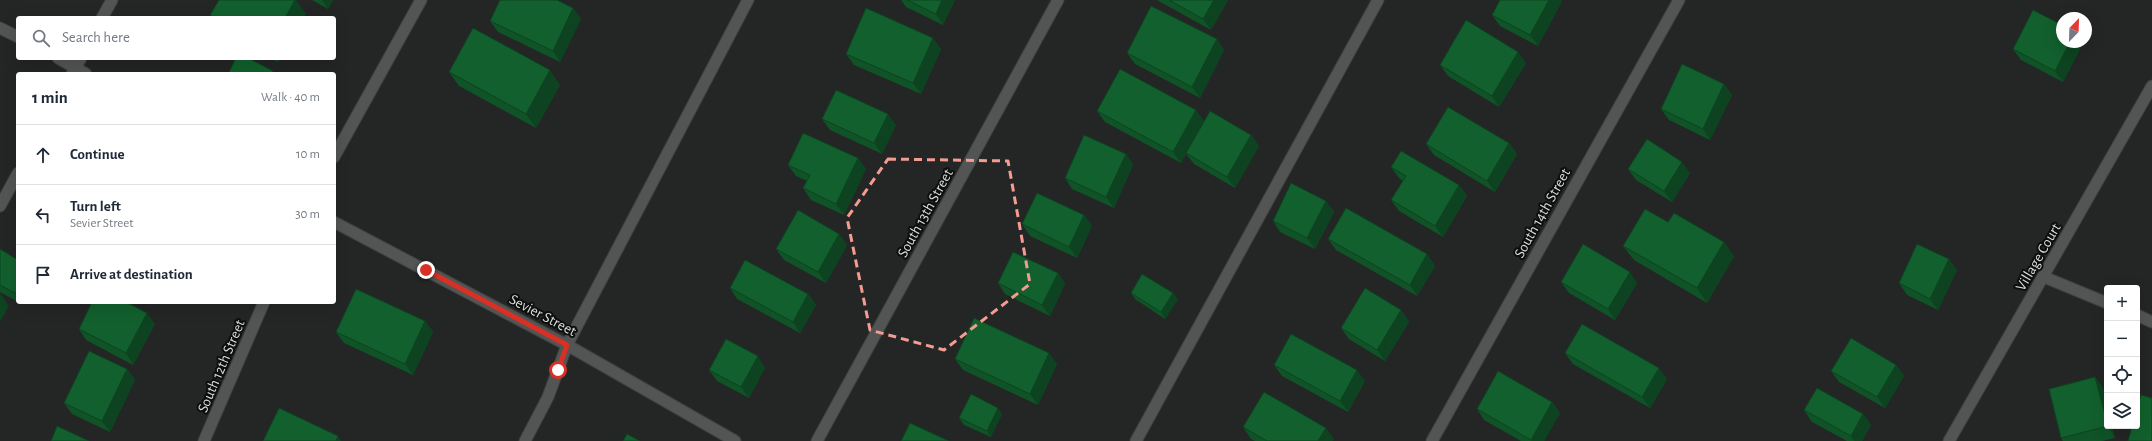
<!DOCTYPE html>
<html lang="en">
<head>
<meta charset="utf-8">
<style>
	body { margin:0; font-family:"Alegreya Sans",sans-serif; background:#f6f6f7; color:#1f2937 }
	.controls { position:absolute; right:12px; bottom:12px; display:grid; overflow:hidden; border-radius:4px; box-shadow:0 4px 16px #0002 }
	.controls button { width:36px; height:36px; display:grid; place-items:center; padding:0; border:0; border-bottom:1px solid #e0e1e3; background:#fff; color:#1f2937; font:20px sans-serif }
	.compass { position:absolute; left:2056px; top:12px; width:36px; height:36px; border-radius:50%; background:#fff; box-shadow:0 4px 16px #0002; rotate:23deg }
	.stop { position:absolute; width:12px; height:12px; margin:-9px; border:3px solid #d93025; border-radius:50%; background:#fff }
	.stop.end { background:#d93025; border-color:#fff; box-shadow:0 1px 4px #0008 }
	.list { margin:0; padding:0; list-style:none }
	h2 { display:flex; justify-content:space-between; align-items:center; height:52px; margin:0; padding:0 16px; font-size:17px }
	h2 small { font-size:13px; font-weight:400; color:#747a83 }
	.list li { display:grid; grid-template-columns:26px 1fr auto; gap:12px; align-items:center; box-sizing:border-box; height:60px; padding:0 16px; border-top:1px solid #e0e1e3 }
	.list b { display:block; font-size:15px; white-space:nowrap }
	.list p { margin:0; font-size:13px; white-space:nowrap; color:#747a83 }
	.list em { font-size:13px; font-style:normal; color:#747a83 }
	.icon { flex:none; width:22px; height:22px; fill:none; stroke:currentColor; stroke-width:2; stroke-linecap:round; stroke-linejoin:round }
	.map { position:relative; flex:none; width:2152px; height:441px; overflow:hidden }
	.search { position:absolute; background:#fff; box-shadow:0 4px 16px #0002; left:16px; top:16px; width:320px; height:44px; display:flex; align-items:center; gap:10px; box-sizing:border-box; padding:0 14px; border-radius:4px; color:#747a83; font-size:15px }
	.panel { position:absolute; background:#fff; box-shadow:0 4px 16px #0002; left:16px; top:72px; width:320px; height:232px; border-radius:4px }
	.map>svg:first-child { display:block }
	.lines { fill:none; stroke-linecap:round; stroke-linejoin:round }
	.service-casing { stroke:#3e4140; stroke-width:13 }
	.minor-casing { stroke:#3e4140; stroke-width:13 }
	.tertiary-casing { stroke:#3e4140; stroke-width:13 }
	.service { stroke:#525554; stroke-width:11 }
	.minor { stroke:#525554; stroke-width:11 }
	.tertiary { stroke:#525554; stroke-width:11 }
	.wall { fill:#0f5327 }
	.shaded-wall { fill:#0d4320 }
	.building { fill:#12602d; stroke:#0d4320 }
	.route { stroke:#d93025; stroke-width:5 }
	.marked { fill:none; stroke:#f59c92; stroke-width:3; stroke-dasharray:8 5; stroke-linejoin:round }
	.labels { text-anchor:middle; stroke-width:4; stroke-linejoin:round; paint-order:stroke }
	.street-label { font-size:15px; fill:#dddfdf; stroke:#0d0f0e }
</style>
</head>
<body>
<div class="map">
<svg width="2152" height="441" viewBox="0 0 2152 441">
	<rect width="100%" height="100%" fill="#232625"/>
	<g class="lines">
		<defs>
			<g id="service">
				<path d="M102,18L112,0"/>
				<path d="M72,74L81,58"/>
				<path d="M0,206L18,173"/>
				<path d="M525,441L548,397L567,345L748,0"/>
				<path d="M1136,441L1378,0"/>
			</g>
			<g id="minor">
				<path d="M0,28L18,37"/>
				<path d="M58,58L86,74"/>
				<path d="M334,157L421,0"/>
				<path d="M334,222L567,345L735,441"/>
				<path d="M2044,277L2107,303"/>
				<path d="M2137,315L2152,322"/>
				<path d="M204,441L264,302"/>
				<path d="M817,441L1058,0"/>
				<path d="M1949,441L2152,86"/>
			</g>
			<path id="tertiary" d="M1432,441L1679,0"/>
		</defs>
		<use href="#service" class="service-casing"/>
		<use href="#minor" class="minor-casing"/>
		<use href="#tertiary" class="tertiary-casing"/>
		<use href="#service" class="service"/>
		<use href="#minor" class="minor"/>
		<use href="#tertiary" class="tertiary"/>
	</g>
	<g class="wall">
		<path d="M312,0H333L328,9Z"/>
		<path d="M901,0H955L943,25L906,7Z"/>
		<path d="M1157,0H1228L1211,30Z"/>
		<path d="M1562,1L1538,46L1500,26L1492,15Z"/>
		<path d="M573,8L581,19L560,62L498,32L490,21Z"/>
		<path d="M1217,39L1224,50L1200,98L1135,64L1127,53Z"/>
		<path d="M2062,42H2082L2083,43L2063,82L2021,60L2013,49Z"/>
		<path d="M941,49L921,94L854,65L846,54Z"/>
		<path d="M270,58H280L278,62Z"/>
		<path d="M1526,63L1499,107L1448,76L1440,65Z"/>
		<path d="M449,72L560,85L536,128L459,86Z"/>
		<path d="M1724,84L1732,95L1710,140L1669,120L1661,109Z"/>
		<path d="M1097,111L1204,121L1196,135H1251L1259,146L1235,188L1194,164L1186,154L1181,163L1105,122Z"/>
		<path d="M822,119L896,125L882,154L830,130Z"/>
		<path d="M1509,143L1517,154L1495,192L1434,155L1426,144Z"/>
		<path d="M1126,154L1133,165L1114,208L1072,189L1065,178Z"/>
		<path d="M858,158L866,169L844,215L811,200L803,188L807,181L796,176L788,165Z"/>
		<path d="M1391,167L1459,185L1467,196L1443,237L1399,211L1391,200L1403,181L1399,178Z"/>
		<path d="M1628,169L1690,173L1672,202L1636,180Z"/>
		<path d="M1326,201L1334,212L1315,249L1280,232L1273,221Z"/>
		<path d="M1084,215L1092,226L1077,258L1030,236L1022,224Z"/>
		<path d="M1668,222L1734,256L1707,303L1634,260L1623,246Z"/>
		<path d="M839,234L847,245L826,283L784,260L776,249Z"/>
		<path d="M1328,239L1427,254L1435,266L1417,296L1336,250Z"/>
		<path d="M0,249L18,260V302L0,292Z"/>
		<path d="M1957,270L1938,310L1907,295L1899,283Z"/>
		<path d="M1058,273L1065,284L1050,316L1005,294L998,283Z"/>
		<path d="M1561,282L1637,283L1615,320L1569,293Z"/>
		<path d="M730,288L808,294L816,305L800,333L737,299Z"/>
		<path d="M1131,293L1178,299L1165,319L1135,299Z"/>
		<path d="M1401,310L1409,322L1385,361L1349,339L1341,328Z"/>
		<path d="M425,321L433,332L413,375L344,343L336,332Z"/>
		<path d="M155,324L133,365L86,340L79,329Z"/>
		<path d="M1565,353L1667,379L1650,408L1573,364Z"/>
		<path d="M955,359L1057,364L1038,405L963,370Z"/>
		<path d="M1274,365L1365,381L1348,412L1282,376Z"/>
		<path d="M1896,365L1904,376L1885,408L1839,382L1831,371Z"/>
		<path d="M765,368L749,398L717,381L709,370Z"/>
		<path d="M127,369L135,380L110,432L72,414L64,403Z"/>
		<path d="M2095,377L2103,388L2107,405V426H2112L2115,438L2102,441H2063L2061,438Z"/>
		<path d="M1552,402L1560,413L1544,441H1521L1484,420L1477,409Z"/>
		<path d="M1804,410L1863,414L1871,425L1862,441H1847L1812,422Z"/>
		<path d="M1002,414L991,437L964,425L959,418Z"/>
		<path d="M1243,427L1334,439L1332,441H1255L1251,439Z"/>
	</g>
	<g class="shaded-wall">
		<path d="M295,0H296L306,14L303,18H285Z"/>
		<path d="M322,0H333L328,9Z"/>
		<path d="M942,0H955L943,25L936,14Z"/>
		<path d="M1214,0H1228L1211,30L1203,19Z"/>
		<path d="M1549,0H1561L1562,1L1538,46L1530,35Z"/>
		<path d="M573,8L581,19L560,62L553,51Z"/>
		<path d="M933,38L941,49L921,94L913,83Z"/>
		<path d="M1217,39L1224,50L1200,98L1192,87Z"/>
		<path d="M2070,42H2082L2083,43L2063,82L2055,71Z"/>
		<path d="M1518,52L1526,63L1499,107L1492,96Z"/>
		<path d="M275,58H280L278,62Z"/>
		<path d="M550,70L560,85L536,128L526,114Z"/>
		<path d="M1724,84L1732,95L1710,140L1703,129Z"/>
		<path d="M1196,110L1204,121L1181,163L1173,152Z"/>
		<path d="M888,114L896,125L882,154L874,143Z"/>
		<path d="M1251,135L1259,146L1235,188L1227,177Z"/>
		<path d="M1509,143L1517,154L1495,192L1487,181Z"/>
		<path d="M1126,154L1133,165L1114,208L1106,197Z"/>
		<path d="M858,158L866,169L844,215L836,204Z"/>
		<path d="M1682,162L1690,173L1672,202L1664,191Z"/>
		<path d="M1459,185L1467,196L1443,237L1435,226Z"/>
		<path d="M1326,201L1334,212L1315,249L1307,238Z"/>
		<path d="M1084,215L1092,226L1077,258L1069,247Z"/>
		<path d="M839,234L847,245L826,283L818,272Z"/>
		<path d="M1724,242L1734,256L1707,303L1697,288Z"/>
		<path d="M1427,254L1435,266L1417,296L1410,285Z"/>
		<path d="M1949,259L1957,270L1938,310L1930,299Z"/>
		<path d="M1630,272L1637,283L1615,320L1608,309Z"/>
		<path d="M1058,273L1065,284L1050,316L1042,305Z"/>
		<path d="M18,289V297L15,293Z"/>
		<path d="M1173,293L1178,299L1165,319L1161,312Z"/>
		<path d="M1,294L9,306L0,322V296Z"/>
		<path d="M808,294L816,305L800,333L793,322Z"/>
		<path d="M1401,310L1409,322L1385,361L1377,350Z"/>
		<path d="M147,313L155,324L133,365L126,353Z"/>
		<path d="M425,321L433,332L413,375L405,364Z"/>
		<path d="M1049,353L1057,364L1038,405L1030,394Z"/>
		<path d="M758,356L765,368L749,398L741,387Z"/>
		<path d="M1896,365L1904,376L1885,408L1877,397Z"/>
		<path d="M1659,368L1667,379L1650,408L1642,397Z"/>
		<path d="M127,369L135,380L110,432L102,421Z"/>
		<path d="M1357,370L1365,381L1348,412L1340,401Z"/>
		<path d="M2095,377L2103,388L2107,405V424Z"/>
		<path d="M1552,402L1560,413L1544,441H1532L1531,440Z"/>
		<path d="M998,408L1002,414L991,437L987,431Z"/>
		<path d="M1863,414L1871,425L1862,441H1854L1851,436Z"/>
		<path d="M2108,426H2112L2115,438Z"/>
		<path d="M1326,428L1334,439L1332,441H1318Z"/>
		<path d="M338,436L341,441H336Z"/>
	</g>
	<g class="building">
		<path d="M219,0H295L285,18H215L210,15Z"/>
		<path d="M500,0H557L573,8L553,51L490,21Z"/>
		<path d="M907,0H942L936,14Z"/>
		<path d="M1169,0H1214L1203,19Z"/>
		<path d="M1500,0H1549L1530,35L1492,15Z"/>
		<path d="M1151,6L1217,39L1192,87L1127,53Z"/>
		<path d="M866,8L933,38L913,83L846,54Z"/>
		<path d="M2033,10L2062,25V42H2070L2055,71L2013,49Z"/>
		<path d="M1466,20L1518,52L1492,96L1440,65Z"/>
		<path d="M473,28L550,70L526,114L449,72Z"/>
		<path d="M236,58H248L273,71L272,74H228Z"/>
		<path d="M1682,64L1724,84L1703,129L1661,109Z"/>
		<path d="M1120,69L1196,110L1173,152L1097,111Z"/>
		<path d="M836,90L888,114L874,143L822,119Z"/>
		<path d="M1448,107L1509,143L1487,181L1426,144Z"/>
		<path d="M1210,111L1251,135L1227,177L1186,153Z"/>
		<path d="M803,133L858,158L836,204L803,188L810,175L788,165Z"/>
		<path d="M1084,135L1126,154L1106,197L1065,178Z"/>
		<path d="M1647,139L1682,162L1664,191L1628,169Z"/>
		<path d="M1401,151L1459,185L1435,226L1391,200L1406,176L1391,167Z"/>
		<path d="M1291,183L1326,201L1307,238L1273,221Z"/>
		<path d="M1037,193L1084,215L1069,247L1022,224Z"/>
		<path d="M1346,208L1427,254L1410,285L1328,239Z"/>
		<path d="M1645,209L1668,222L1674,213L1724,242L1697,288L1623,246Z"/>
		<path d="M798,210L839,234L818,272L776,249Z"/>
		<path d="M1583,244L1630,272L1608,309L1561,282Z"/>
		<path d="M1917,244L1949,259L1930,299L1899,283Z"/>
		<path d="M0,249L18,260V289L15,293L0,285Z"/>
		<path d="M1013,252L1058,273L1042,305L998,283Z"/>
		<path d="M745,260L808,294L793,322L730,288Z"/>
		<path d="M1142,274L1173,293L1161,312L1131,293Z"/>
		<path d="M1365,288L1401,310L1377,350L1341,328Z"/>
		<path d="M356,289L425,321L405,364L336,332Z"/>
		<path d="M92,302H126L147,313L126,353L79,329Z"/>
		<path d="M974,318L1049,353L1030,394L955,359Z"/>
		<path d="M1582,324L1659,368L1642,397L1565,353Z"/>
		<path d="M1291,334L1357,370L1340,401L1274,365Z"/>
		<path d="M1851,338L1896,365L1877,397L1831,371Z"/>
		<path d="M726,339L758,356L741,387L709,370Z"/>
		<path d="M89,351L127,369L102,421L64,403Z"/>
		<path d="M1498,371L1552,402L1531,440L1477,409Z"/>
		<path d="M2095,377L2108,426L2061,438L2049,389Z"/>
		<path d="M1817,388L1863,414L1851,436L1804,410Z"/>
		<path d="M1264,392L1326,428L1318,441H1267L1243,427Z"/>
		<path d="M971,394L998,408L987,431L959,418Z"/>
		<path d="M2141,395L2152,398V441H2128L2132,426H2137V408Z"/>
		<path d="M279,408L338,436L336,441H263Z"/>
		<path d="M910,423L949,441H901Z"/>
		<path d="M57,426L89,441H51Z"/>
		<path d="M627,434L640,441H623Z"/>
	</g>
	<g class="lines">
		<path class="route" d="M426,270L567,345L558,370"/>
	</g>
	<path class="marked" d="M888,159L1008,161L1030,284L944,350L870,330L847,218Z"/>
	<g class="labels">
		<g class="street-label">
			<text transform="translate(925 213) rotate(-61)" y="5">South 13th Street</text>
			<text transform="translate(1542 213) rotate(-61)" y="5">South 14th Street</text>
			<text transform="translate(2038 257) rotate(-60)" y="5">Village Court</text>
			<text transform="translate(543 315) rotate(28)" y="5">Sevier Street</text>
			<text transform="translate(221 366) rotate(-67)" y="5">South 12th Street</text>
		</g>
	</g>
</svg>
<div class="controls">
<button>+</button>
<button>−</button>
<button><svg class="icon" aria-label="locate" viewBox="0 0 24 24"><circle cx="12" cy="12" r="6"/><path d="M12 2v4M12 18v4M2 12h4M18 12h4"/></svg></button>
<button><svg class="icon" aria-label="layers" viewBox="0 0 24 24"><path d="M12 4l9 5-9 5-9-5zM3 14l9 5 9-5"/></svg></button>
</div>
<svg class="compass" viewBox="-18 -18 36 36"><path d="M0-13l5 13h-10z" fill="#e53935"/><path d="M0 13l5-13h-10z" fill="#747a83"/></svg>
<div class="stop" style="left:558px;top:370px"></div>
<div class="stop end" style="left:426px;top:270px"></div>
<div class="search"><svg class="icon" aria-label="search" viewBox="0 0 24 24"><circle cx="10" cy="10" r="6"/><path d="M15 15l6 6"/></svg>Search here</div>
<section class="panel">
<h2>1 min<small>Walk · 40 m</small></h2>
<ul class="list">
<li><svg class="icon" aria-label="ahead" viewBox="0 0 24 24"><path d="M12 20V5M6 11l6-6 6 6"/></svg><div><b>Continue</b></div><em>10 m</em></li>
<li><svg class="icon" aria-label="left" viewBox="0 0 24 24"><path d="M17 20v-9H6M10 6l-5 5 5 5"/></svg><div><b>Turn left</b><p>Sevier Street</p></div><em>30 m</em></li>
<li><svg class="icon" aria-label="arrive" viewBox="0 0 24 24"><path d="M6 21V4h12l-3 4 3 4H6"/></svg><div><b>Arrive at destination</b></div></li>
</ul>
</section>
</div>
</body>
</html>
